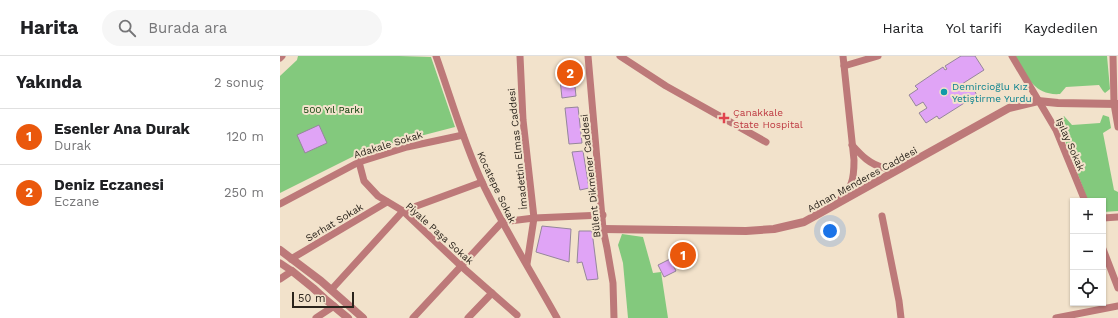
<!DOCTYPE html>
<html lang="tr">
<head>
<meta charset="utf-8">
<style>
	body { margin:0; font-family:"Work Sans",sans-serif; background:#f6f6f6; color:#202124 }
	.controls { position:absolute; right:12px; bottom:12px; display:grid; overflow:hidden; border-radius:0px; box-shadow:0 1px 3px #0004 }
	.controls button { width:36px; height:36px; display:grid; place-items:center; padding:0; border:0; border-bottom:1px solid #e0e0e0; background:#fff; color:#202124; font:20px sans-serif }
	.scale { position:absolute; left:12px; bottom:10px; width:62px; box-sizing:border-box; padding-left:4px; border:2px solid #2b241c; border-top:0; font-size:11px; line-height:14px; white-space:nowrap; color:#2b241c; -webkit-text-stroke:3px #f2e2cb; paint-order:stroke }
	.you { position:absolute; left:550px; top:175px; width:14px; height:14px; margin:-10px; border:3px solid #fff; border-radius:50%; background:#1a73e8; box-shadow:0 0 0 6px #1a73e833 }
	.badge { display:grid; place-items:center; width:26px; height:26px; border-radius:50%; background:#ea580c; color:#fff; font-size:13px; font-weight:700 }
	.pin { position:absolute; translate:-50% -50%; border:2px solid #fff; box-shadow:0 1px 4px #0006 }
	.list { margin:0; padding:0; list-style:none }
	h2 { display:flex; justify-content:space-between; align-items:center; height:52px; margin:0; padding:0 16px; font-size:17px }
	h2 small { font-size:13px; font-weight:400; color:#757577 }
	.list li { display:grid; grid-template-columns:26px 1fr auto; gap:12px; align-items:center; box-sizing:border-box; height:56px; padding:0 16px; border-top:1px solid #e0e0e0 }
	.list b { display:block; font-size:15px; white-space:nowrap }
	.list p { margin:0; font-size:13px; white-space:nowrap; color:#757577 }
	.list em { font-size:13px; font-style:normal; color:#757577 }
	.icon { flex:none; width:22px; height:22px; fill:none; stroke:currentColor; stroke-width:2; stroke-linecap:round; stroke-linejoin:round }
	.map { position:relative; flex:none; width:838px; height:262px; overflow:hidden }
	header { display:flex; align-items:center; gap:24px; box-sizing:border-box; height:56px; padding:0 20px; background:#fff; border-bottom:1px solid #e0e0e0 }
	header strong { font-size:19px }
	nav { display:flex; gap:22px; margin-inline-start:auto; font-size:14px }
	.search { width:280px; height:36px; background:#f6f6f6; display:flex; align-items:center; gap:10px; box-sizing:border-box; padding:0 14px; border-radius:22px; color:#757577; font-size:15px }
	main { display:flex }
	aside { flex:1; background:#fff }
	.map>svg:first-child { display:block }
	.green { fill:#83c97d }
	.building { fill:#e0a4f6; stroke:#95869b }
	.lines { fill:none; stroke-linecap:round; stroke-linejoin:round }
	.minor { stroke:#bd7979; stroke-width:7 }
	.tertiary { stroke:#bd7979; stroke-width:8 }
	.culture-dot { fill:#0f9aa8; stroke:#f2e2cb; stroke-width:1.5 }
	.health-dot { fill:#e0444e; stroke:#f2e2cb; stroke-width:1.5 }
	.labels { text-anchor:middle; stroke-width:4; stroke-linejoin:round; paint-order:stroke }
	.culture-label { font-size:10px; fill:#0d838f; stroke:#f2e2cb; text-anchor:start }
	.park-label { font-size:10px; fill:#053804; stroke:#f2e2cb }
	.health-label { font-size:10px; fill:#be3a42; stroke:#f2e2cb; text-anchor:start }
	.street-label { font-size:10px; fill:#2b241c; stroke:#f2e2cb }
</style>
</head>
<body>
<header>
<strong>Harita</strong>
<div class="search"><svg class="icon" aria-label="search" viewBox="0 0 24 24"><circle cx="10" cy="10" r="6"/><path d="M15 15l6 6"/></svg>Burada ara</div>
<nav><a>Harita</a><a>Yol tarifi</a><a>Kaydedilen</a></nav>
</header>
<main>
<aside>
<h2>Yakında<small>2 sonuç</small></h2>
<ul class="list">
<li><span class="badge">1</span><div><b>Esenler Ana Durak</b><p>Durak</p></div><em>120 m</em></li>
<li><span class="badge">2</span><div><b>Deniz Eczanesi</b><p>Eczane</p></div><em>250 m</em></li>
</ul>
</aside>
<div class="map">
<svg width="838" height="262" viewBox="0 0 838 262">
	<rect width="100%" height="100%" fill="#f2e2cb"/>
	<g class="green">
		<path d="M18,0H119L151,1L175,71L94,92L72,101L0,137V20L17,4Z"/>
		<path d="M733,0H827L830,33L825,37L823,35L819,29L786,31L780,38C754,40 746,19 733,0Z"/>
		<path d="M823,59L829,61L831,72L823,77L834,134L838,136V155L823,156V145H808L778,66L784,60L792,69L820,67Z"/>
		<path d="M342,178L363,181L373,217L381,216L388,262H348L343,207L338,189Z"/>
	</g>
	<g class="building">
		<path d="M681,0H695L704,14L682,28L685,32L690,28L697,39L659,63L657,60L646,67L639,57L647,52L643,46L636,50L629,39L638,33L635,30L663,11L665,14L667,13L665,10Z"/>
		<path d="M293,13L296,40L282,42L279,14Z"/>
		<path d="M298,51L302,87L289,88L285,52Z"/>
		<path d="M39,69L47,87L25,97L17,79Z"/>
		<path d="M303,95L309,132L300,134L292,96Z"/>
		<path d="M262,170L291,173L289,206L256,196Z"/>
		<path d="M299,175H312L318,223L307,224L302,206L297,207Z"/>
		<path d="M390,203L396,215L384,221L378,209Z"/>
	</g>
	<g class="lines">
		<g class="minor">
			<path d="M156,0C171,42 183,85 202,126C224,173 252,217 277,262"/>
			<path d="M240,0L243,64L254,162L247,208"/>
			<path d="M308,0L323,173L327,192L333,227L334,262"/>
			<path d="M340,0L386,30L486,86"/>
			<path d="M732,0L776,74L805,145"/>
			<path d="M833,0L834,48L838,71"/>
			<path d="M0,2L2,0"/>
			<path d="M564,10L598,0"/>
			<path d="M572,89C581,99 590,109 605,112C610,113 616,112 621,112"/>
			<path d="M79,106L84,125L98,140L123,155L181,210L237,259"/>
			<path d="M558,146C572,130 574,126 574,104L563,0"/>
			<path d="M0,148L79,106L127,91L183,79"/>
			<path d="M602,160L619,245L621,262"/>
			<path d="M823,162L838,161"/>
			<path d="M823,193L838,232"/>
			<path d="M11,203L107,146"/>
			<path d="M0,207L12,215L0,223"/>
			<path d="M51,234L123,155L202,126"/>
			<path d="M36,262L54,250"/>
			<path d="M133,262L222,166L254,162L323,159"/>
			<path d="M188,262L212,237"/>
			<path d="M776,262L838,250"/>
		</g>
		<g class="tertiary">
			<path d="M323,173L466,175L494,173L524,166L729,52L758,45L778,47L838,48"/>
			<path d="M0,194L41,225L83,262"/>
			<path d="M12,215L33,232L45,243L68,262"/>
		</g>
	</g>
	<circle class="culture-dot" cx="664" cy="36" r="4"/>
	<path class="health-dot" d="M442 56h4v4h4v4h-4v4h-4v-4h-4v-4h4z"/>
	<g class="labels">
		<g class="culture-label">
			<text x="672" y="34">Demircioğlu Kız<tspan x="672" dy="12">Yetiştirme Yurdu</tspan></text>
		</g>
		<g class="park-label">
			<text x="53" y="57">500 Yıl Parkı</text>
		</g>
		<g class="health-label">
			<text x="453" y="60">Çanakkale<tspan x="453" dy="12">State Hospital</tspan></text>
		</g>
		<g class="street-label">
			<text transform="translate(108 88) rotate(-17)" y="4">Adakale Sokak</text>
			<text transform="translate(791 88) rotate(66)" y="4">Işılay Sokak</text>
			<text transform="translate(237 93) rotate(-96)" y="4">İmadettin Elmas Caddesi</text>
			<text transform="translate(310 120) rotate(-96)" y="4">Bülent Dikmener Caddesi</text>
			<text transform="translate(582 123) rotate(-29)" y="4">Adnan Menderes Caddesi</text>
			<text transform="translate(217 131) rotate(65)" y="4">Kocatepe Sokak</text>
			<text transform="translate(54 166) rotate(-31)" y="4">Serhat Sokak</text>
			<text transform="translate(160 177) rotate(42)" y="4">Piyale Paşa Sokak</text>
		</g>
	</g>
</svg>
<div class="controls">
<button>+</button>
<button>−</button>
<button><svg class="icon" aria-label="locate" viewBox="0 0 24 24"><circle cx="12" cy="12" r="6"/><path d="M12 2v4M12 18v4M2 12h4M18 12h4"/></svg></button>
</div>
<div class="scale">50 m</div>
<div class="you"></div>
<div class="pin badge" style="left:403px;top:199px">1</div>
<div class="pin badge" style="left:290px;top:17px">2</div>
</div>
</main>
</body>
</html>
